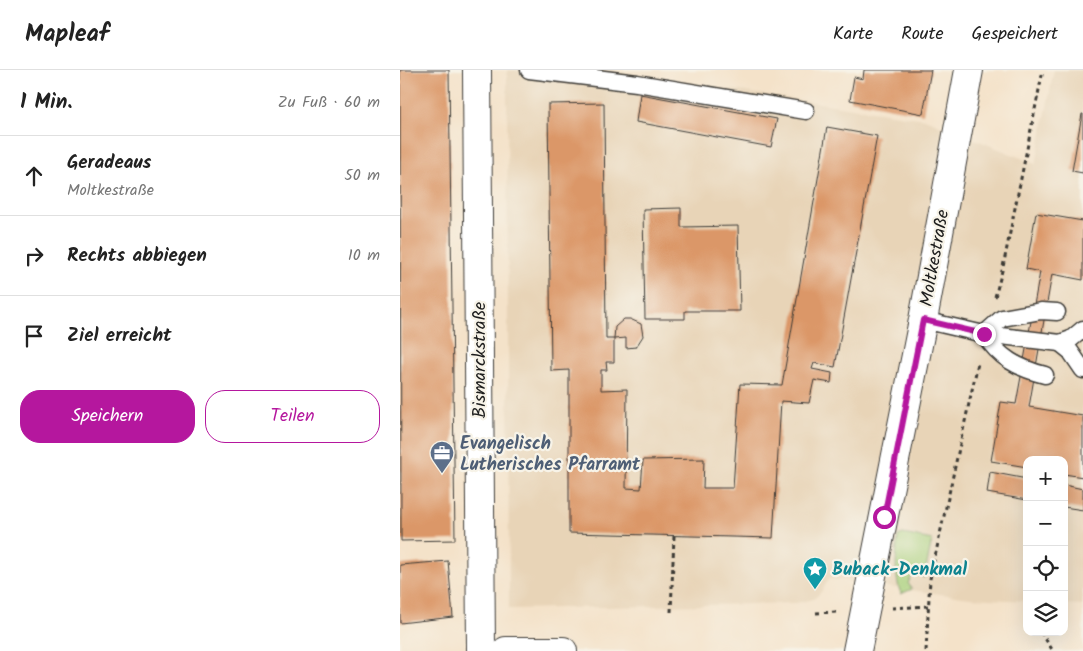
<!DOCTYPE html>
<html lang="de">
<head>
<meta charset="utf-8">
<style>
	body { margin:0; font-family:Kalam,sans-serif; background:#f2f2f2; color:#222 }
	.controls { position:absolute; right:15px; bottom:15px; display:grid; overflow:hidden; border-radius:10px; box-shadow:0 5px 20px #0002 }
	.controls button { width:45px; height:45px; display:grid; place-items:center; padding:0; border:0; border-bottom:1px solid #e0e0e0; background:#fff; color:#222; font:25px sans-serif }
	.stop { position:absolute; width:15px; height:15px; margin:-11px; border:4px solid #b5179e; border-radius:50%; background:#fff }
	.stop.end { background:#b5179e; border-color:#fff; box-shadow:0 1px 5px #0008 }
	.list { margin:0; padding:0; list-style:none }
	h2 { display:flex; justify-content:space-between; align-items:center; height:65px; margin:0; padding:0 20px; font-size:21px }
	h2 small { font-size:16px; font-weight:400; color:#767676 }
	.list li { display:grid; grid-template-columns:32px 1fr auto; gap:15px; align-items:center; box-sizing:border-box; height:80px; padding:0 20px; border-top:1px solid #e0e0e0 }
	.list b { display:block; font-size:19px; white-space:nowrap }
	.list p { margin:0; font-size:16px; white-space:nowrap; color:#767676 }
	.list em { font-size:16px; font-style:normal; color:#767676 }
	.actions { display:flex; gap:10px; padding:15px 20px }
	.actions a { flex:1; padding:11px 0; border:1px solid #b5179e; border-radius:20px; text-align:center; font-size:18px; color:#b5179e }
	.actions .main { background:#b5179e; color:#fff }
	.icon { flex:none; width:28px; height:28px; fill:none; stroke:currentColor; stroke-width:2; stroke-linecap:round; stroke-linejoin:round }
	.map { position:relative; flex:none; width:683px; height:581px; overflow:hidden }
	header { display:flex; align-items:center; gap:30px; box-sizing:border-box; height:70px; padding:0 25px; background:#fff; border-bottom:1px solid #e0e0e0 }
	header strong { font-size:24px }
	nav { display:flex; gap:28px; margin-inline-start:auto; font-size:18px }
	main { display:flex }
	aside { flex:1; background:#fff }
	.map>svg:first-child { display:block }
	.built { fill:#e8d4b7 }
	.green { fill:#a8cf7a; stroke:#62764b }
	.building { fill:#db9768 }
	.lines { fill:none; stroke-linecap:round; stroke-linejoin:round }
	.lane-casing { stroke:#3c3a36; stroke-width:19 }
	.street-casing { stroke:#3c3a36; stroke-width:30 }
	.secondary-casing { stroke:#3c3a36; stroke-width:30 }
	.path { stroke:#3c3a36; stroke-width:3; stroke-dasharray:4 4; stroke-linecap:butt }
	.lane { stroke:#fff; stroke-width:16 }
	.street { stroke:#fff; stroke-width:28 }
	.secondary { stroke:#fff; stroke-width:28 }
	.route { stroke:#b5179e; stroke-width:6 }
	.labels { text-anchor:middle; stroke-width:4.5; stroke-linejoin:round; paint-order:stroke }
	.street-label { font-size:18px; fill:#1c1c1c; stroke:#f7f3e8 }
	.service-label { font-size:18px; font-weight:bold; fill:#4e5e75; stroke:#f7f3e8; text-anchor:start }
	.culture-label { font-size:18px; font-weight:bold; fill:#0d838f; stroke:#f7f3e8; text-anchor:start }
</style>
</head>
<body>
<header>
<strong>Mapleaf</strong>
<nav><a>Karte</a><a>Route</a><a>Gespeichert</a></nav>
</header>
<main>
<aside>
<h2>1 Min.<small>Zu Fuß · 60 m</small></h2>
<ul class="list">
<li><svg class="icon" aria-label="ahead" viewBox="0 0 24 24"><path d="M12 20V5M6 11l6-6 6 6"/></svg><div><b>Geradeaus</b><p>Moltkestraße</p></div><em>50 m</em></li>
<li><svg class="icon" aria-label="right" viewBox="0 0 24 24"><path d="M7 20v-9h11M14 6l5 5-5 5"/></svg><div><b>Rechts abbiegen</b></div><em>10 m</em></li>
<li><svg class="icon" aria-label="arrive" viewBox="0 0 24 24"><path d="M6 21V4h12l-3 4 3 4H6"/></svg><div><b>Ziel erreicht</b></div></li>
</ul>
<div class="actions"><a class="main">Speichern</a><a>Teilen</a></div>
</aside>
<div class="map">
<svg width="683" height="581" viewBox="0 0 683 581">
	<rect width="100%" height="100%" fill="#f7f3e8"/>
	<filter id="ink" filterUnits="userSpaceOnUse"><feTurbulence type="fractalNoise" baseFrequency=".02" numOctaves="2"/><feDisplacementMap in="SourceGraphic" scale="10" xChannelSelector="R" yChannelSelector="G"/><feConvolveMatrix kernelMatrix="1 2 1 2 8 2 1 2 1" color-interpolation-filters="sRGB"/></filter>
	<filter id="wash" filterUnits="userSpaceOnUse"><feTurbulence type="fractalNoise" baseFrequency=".0096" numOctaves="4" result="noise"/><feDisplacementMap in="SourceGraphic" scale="20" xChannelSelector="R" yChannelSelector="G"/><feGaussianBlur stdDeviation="1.12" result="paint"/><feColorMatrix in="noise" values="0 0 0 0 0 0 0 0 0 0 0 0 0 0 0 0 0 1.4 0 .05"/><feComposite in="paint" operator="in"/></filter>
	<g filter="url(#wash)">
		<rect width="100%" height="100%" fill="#f4e2c9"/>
		<path class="built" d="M107,0H201L525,49L636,94L654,0H683V535L664,534V390H627V531L570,528L429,509L422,521L414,529L396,533L109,539Z"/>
		<path class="green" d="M503,464L532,470L524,508L514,502L508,513L512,519L501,524C494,506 496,486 498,466Z"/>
		<g id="blocks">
			<g class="building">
				<path d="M0,0H49L55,470L1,471Z"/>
				<path d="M464,0H531L523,44L450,30L454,7L463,9Z"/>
				<path d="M240,24L377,49L371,77L236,52Z"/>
				<path d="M204,33L206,269H214V292H206L207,300H201V320L227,319L226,418L241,419L243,390L304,389L303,418H333L340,314L382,315L427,57L477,66L435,297L414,293L412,299L432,303L431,313L414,310L409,333L381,331L373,468L169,463V300L151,301L148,34Z"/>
				<path d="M682,44H683V103L672,101Z"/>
				<path d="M281,138V157L338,156L340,241H285V249H245L243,139Z"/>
				<path d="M636,143L683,151V210L652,204L629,337L683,346V407L664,404V390H627V397L591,391L601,332L616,334L640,202L626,199Z"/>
				<path d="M224,249H230L241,254L243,266L236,277L226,278V268L214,269L215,257Z"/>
				<path d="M590,402L627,409V430L587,423Z"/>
				<path d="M664,415L683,419V440L664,437Z"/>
				<path d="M48,491L53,547L0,553V495Z"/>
			</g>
		</g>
	</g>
	<g filter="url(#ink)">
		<use href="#blocks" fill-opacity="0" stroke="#3c3a36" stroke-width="1"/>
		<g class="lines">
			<defs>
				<g id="lane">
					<path d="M129,0L237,13L406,41"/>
					<path d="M523,250L584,264L660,273L671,269L683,259"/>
					<path d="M584,264L602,248L641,241L657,242"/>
					<path d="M584,264C599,288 618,298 645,305"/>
					<path d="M660,273L670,281L683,300"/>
				</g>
				<path id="street" d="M77,0L81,581"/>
				<g id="secondary">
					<path d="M106,581H163"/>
					<path d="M457,581L523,250L569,0"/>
				</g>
			</defs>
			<use href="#lane" class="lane-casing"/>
			<use href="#street" class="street-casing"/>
			<use href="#secondary" class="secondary-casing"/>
			<g class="path">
				<path d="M595,227L603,197L643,0"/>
				<path d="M492,538L529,536"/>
				<path d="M271,542L274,466"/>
				<path d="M416,543L436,542"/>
				<path d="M641,562L653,581"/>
				<path d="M526,581L530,509L578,293"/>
			</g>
			<use href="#lane" class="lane"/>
			<use href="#street" class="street"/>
			<use href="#secondary" class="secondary"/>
		</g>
	</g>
	<g class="lines" filter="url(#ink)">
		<path class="route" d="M484,447L523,250L584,264"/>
	</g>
	<defs>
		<symbol id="office-pin" viewBox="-11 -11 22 30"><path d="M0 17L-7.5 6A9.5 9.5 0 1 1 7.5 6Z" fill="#5c6f8a" stroke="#f7f3e8"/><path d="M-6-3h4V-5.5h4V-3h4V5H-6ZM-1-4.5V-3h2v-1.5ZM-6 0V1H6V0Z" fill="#fff"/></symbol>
		<symbol id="sight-pin" viewBox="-11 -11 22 30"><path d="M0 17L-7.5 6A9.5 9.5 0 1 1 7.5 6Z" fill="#0f9aa8" stroke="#f7f3e8"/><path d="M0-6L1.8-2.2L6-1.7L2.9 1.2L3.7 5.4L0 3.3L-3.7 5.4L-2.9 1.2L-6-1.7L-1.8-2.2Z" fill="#fff"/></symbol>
	</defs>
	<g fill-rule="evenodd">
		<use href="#office-pin" x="28" y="369" width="28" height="38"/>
		<use href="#sight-pin" x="401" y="485" width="28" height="38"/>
	</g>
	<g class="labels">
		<g class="street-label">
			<text transform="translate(534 188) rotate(-80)" y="6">Moltkestraße</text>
			<text transform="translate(79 290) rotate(-90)" y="6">Bismarckstraße</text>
		</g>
		<g class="service-label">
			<text x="60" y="379">Evangelisch<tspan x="60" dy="21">Lutherisches Pfarramt</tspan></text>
		</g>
		<g class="culture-label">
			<text x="432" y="505">Buback-Denkmal</text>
		</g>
	</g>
</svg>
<div class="controls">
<button>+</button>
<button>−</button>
<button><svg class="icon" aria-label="locate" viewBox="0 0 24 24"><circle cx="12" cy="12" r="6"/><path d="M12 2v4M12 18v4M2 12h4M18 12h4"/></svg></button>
<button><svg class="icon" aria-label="layers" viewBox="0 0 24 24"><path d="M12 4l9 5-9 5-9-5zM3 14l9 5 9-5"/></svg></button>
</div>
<div class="stop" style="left:484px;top:447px"></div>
<div class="stop end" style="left:584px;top:264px"></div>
</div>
</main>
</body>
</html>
